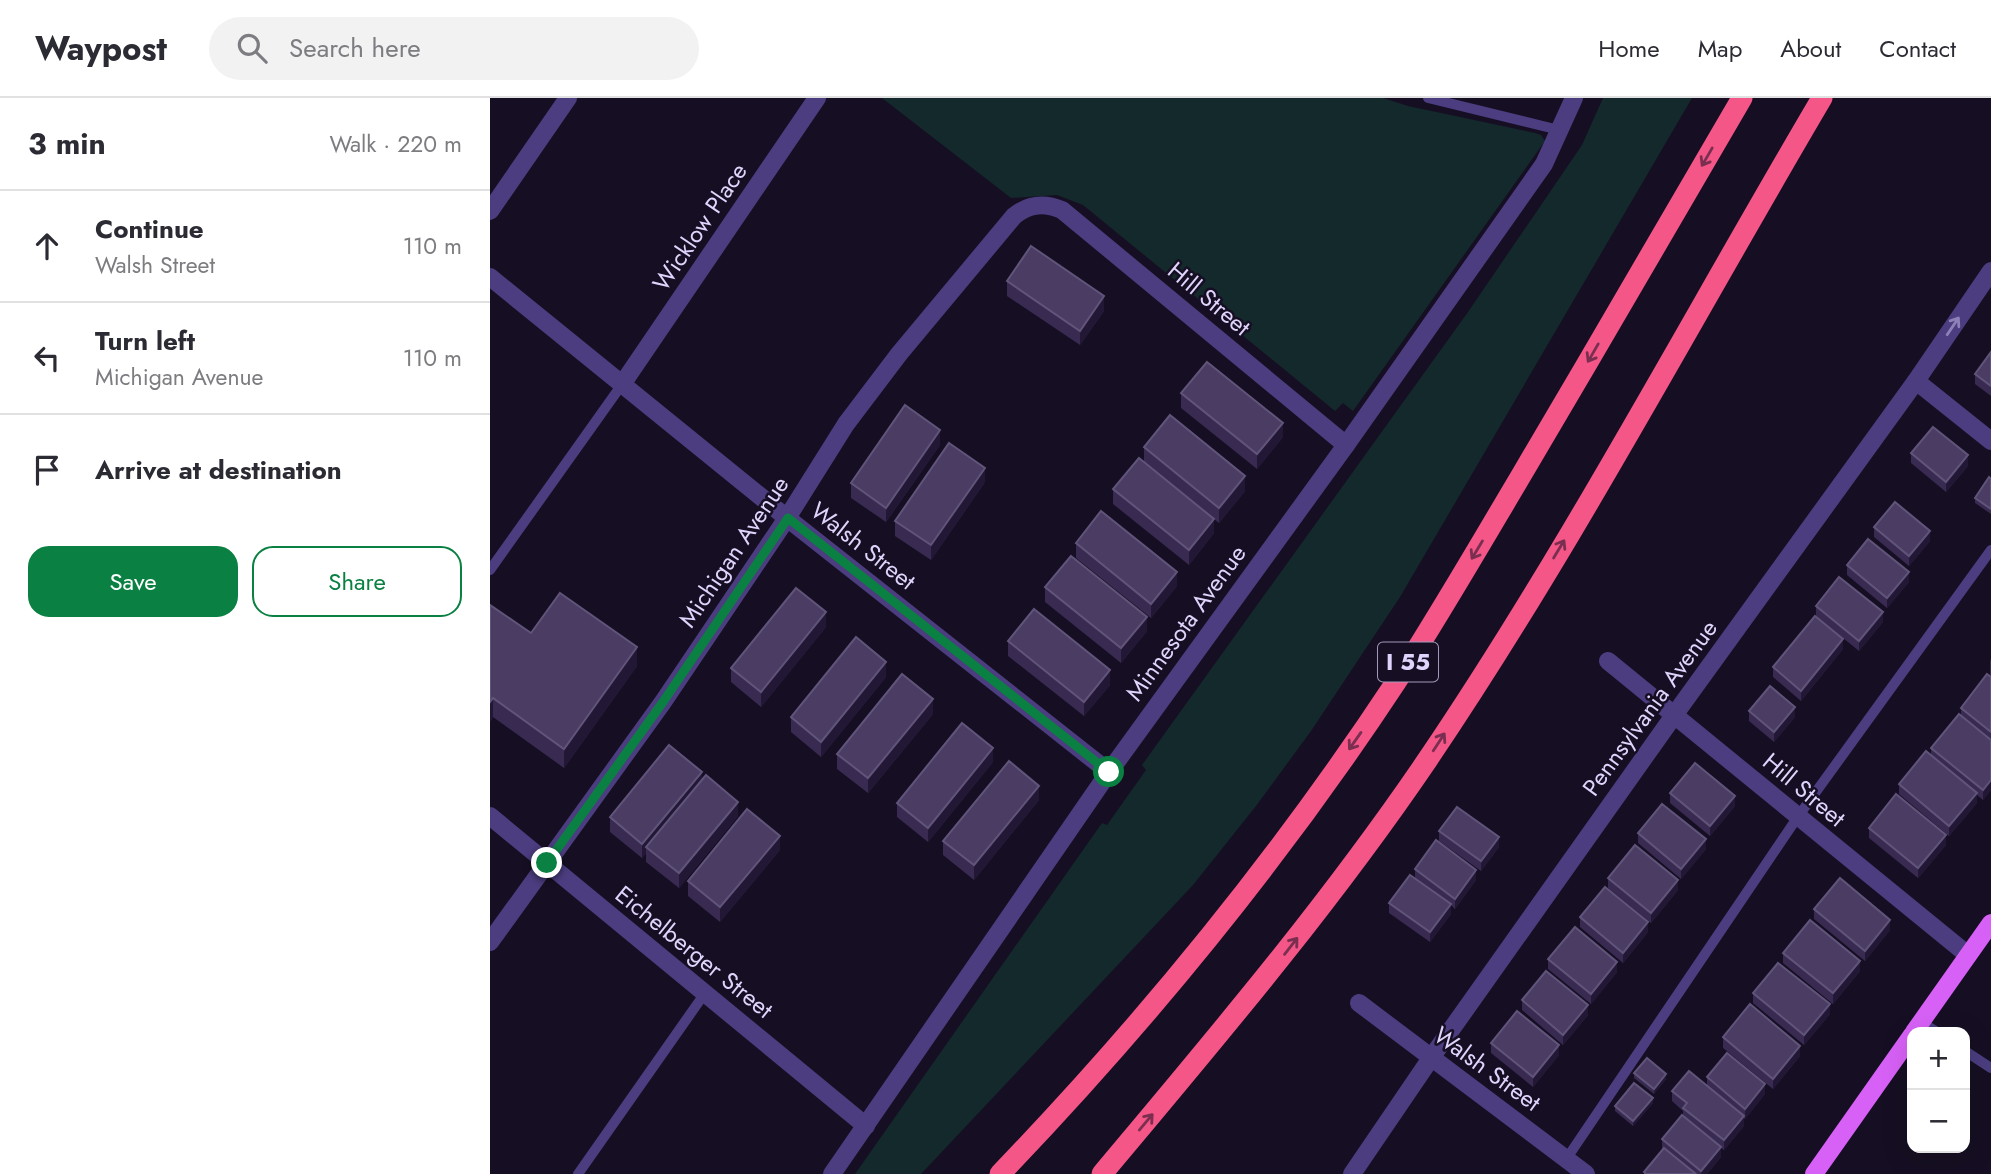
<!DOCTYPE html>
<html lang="en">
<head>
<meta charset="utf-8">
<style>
	body { margin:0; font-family:Jost,sans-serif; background:#f2f2f3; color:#2b2b33 }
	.controls { position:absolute; right:21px; bottom:21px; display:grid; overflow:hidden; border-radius:14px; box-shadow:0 7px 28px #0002 }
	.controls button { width:63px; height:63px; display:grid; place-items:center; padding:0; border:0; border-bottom:2px solid #e1e1e2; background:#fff; color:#2b2b33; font:35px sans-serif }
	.stop { position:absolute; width:21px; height:21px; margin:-16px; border:5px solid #0b8043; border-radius:50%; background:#fff }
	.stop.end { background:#0b8043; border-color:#fff; box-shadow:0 2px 7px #0008 }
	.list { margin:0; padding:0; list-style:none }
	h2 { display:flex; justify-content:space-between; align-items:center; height:91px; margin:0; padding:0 28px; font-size:30px }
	h2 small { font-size:23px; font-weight:400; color:#7c7c81 }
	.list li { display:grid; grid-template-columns:46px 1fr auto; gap:21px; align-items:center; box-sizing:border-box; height:112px; padding:0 28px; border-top:2px solid #e1e1e2 }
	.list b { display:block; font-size:26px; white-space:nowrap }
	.list p { margin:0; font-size:23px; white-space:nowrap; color:#7c7c81 }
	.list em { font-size:23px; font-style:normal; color:#7c7c81 }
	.actions { display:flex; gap:14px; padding:21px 28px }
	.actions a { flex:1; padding:16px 0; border:2px solid #0b8043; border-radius:21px; text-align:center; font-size:24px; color:#0b8043 }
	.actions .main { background:#0b8043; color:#fff }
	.icon { flex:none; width:38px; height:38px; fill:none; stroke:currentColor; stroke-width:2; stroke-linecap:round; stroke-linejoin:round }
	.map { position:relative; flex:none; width:1501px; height:1076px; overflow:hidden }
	header { display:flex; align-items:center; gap:42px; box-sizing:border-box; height:98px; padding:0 35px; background:#fff; border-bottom:2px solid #e1e1e2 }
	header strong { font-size:33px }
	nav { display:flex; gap:38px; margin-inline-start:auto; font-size:24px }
	.search { width:490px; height:63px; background:#f2f2f3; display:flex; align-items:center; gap:18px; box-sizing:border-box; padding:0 24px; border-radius:38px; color:#7c7c81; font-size:26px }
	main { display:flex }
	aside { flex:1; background:#fff }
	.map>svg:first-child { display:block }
	.green { fill:#13292c }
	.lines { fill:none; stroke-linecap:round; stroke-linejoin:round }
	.lane { stroke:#4b3d7f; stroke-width:10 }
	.street { stroke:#4b3d7f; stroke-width:18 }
	.primary { stroke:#d761f6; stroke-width:18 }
	.highway { stroke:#f55688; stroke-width:21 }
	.wall { fill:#382a50 }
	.shaded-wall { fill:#231736 }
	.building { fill:#4a3c62; stroke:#61547a; stroke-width:2 }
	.oneway { stroke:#7a2f50 }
	.oneway2 { stroke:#8e81b7 }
	.route { stroke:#0b8043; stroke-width:9 }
	.labels { text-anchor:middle; stroke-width:5; stroke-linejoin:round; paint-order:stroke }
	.shield { fill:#160f23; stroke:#a399bb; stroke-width:2 }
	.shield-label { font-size:23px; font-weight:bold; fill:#dfd4fc }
	.street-label { font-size:24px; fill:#dfd4fc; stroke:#160f23 }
</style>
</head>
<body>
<header>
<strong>Waypost</strong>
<div class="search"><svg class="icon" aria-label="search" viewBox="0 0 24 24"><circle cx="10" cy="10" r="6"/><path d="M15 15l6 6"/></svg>Search here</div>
<nav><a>Home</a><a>Map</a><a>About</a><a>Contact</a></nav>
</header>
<main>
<aside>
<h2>3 min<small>Walk · 220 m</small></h2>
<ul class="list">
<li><svg class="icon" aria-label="ahead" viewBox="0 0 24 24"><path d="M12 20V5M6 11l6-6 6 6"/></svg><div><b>Continue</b><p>Walsh Street</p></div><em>110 m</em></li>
<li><svg class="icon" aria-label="left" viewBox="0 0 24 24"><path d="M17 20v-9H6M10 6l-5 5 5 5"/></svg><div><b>Turn left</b><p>Michigan Avenue</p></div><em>110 m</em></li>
<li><svg class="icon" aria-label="arrive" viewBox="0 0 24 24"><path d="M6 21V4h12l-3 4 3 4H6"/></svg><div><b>Arrive at destination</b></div></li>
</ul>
<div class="actions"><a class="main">Save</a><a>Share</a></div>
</aside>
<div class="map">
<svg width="1501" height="1076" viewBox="0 0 1501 1076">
	<rect width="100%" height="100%" fill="#160f23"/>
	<g class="green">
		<path d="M392,0H893L918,8L1045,35L1051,37L1055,43L863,313L853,305L845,313L593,107L567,97L521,100Z"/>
		<path d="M1113,0H1202L910,499L821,633L766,708L703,787L431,1076H365L612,725L617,727L656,672L652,667L978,214L1092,47Z"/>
	</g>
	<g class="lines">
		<g class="lane">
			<path d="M938,0L1069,32"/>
			<path d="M0,472L133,285"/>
			<path d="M1431,924L1447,934"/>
			<path d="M1475,953L1501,970"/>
			<path d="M1077,1060L1307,720L1501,452"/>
			<path d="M88,1076L215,895"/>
		</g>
		<g class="street">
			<path d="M0,113L78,0"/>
			<path d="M0,179L297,420L619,674"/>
			<path d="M1426,283L1501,343"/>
			<path d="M133,285L327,0"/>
			<path d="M1118,563L1478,857"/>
			<path d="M0,718L376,1028"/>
			<path d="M0,844L173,604L297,420L356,326L409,256L524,118C540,105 555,105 572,112L856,347"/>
			<path d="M869,905L1096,1076"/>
			<path d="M342,1076L619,674L856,347L1054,66L1084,0"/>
			<path d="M862,1076L941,960L1185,616L1426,283L1501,173"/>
		</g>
		<g class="primary">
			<path d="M1424,934L1501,825"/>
			<path d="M1324,1076L1422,937"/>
		</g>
		<g class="highway">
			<path d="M510,1076C656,924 790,760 906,584C950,516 991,445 1032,376C1106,251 1179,125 1252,0"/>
			<path d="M612,1076C725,941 839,807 938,661C1082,448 1202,220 1332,0"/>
		</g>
	</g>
	<g class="wall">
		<path d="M517,183L614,213L590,247L517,198Z"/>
		<path d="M1501,254V298L1485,286V276Z"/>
		<path d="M691,295L793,339L767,371L691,310Z"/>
		<path d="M450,347L396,424L361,400V385Z"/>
		<path d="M654,349L755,393L729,425L724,421V435L699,467L623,406V391L654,363Z"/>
		<path d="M1421,355L1478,368L1456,394L1421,365Z"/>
		<path d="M1501,381V416L1485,405V400Z"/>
		<path d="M495,384L441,462L405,438V423Z"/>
		<path d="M1384,429L1440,443L1419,468L1384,439Z"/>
		<path d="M586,445L687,488L661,520L586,460Z"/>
		<path d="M1357,467L1419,484L1397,510L1357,477Z"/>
		<path d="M555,489L657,533L631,565L555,504Z"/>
		<path d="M0,507L41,535L147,568L74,670L3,619L0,624Z"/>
		<path d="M1326,508L1393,524L1369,553L1326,518Z"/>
		<path d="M336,529L271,609L241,584V570Z"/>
		<path d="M518,543L620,587L594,618L518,558Z"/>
		<path d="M1353,551L1311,603L1283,579V569Z"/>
		<path d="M1501,561V692L1493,702L1487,697V705L1459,738L1409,696V686L1441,657V650L1471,618V610L1500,577V563Z"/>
		<path d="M396,579L331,659L301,634V619Z"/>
		<path d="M1259,613L1305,619L1284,644L1259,623Z"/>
		<path d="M443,616L378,695L347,671V656Z"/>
		<path d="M503,664L438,744L407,719V705Z"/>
		<path d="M212,682L248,718L189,790L156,764V755L152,760L120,734V719Z"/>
		<path d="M1180,695L1245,708L1220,738L1180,705Z"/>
		<path d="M549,702L484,782L453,757V743Z"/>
		<path d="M1379,730L1456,747L1428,780L1379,740Z"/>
		<path d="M949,733L1009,749L991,773L949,743Z"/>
		<path d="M1148,735L1216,751L1191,781L1148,745Z"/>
		<path d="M290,752L230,824L198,798V783Z"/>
		<path d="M925,771L986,782L965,811L961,807V816L940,844L899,815V805L925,780Z"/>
		<path d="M1118,780L1188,792L1161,825L1118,790Z"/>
		<path d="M1324,811L1400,832L1375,863L1324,821Z"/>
		<path d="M1090,819L1158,834L1133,865L1090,829Z"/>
		<path d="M1293,855L1370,873L1343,906L1293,865Z"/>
		<path d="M1058,861L1127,874L1101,906L1058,871Z"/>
		<path d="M1263,895L1340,916L1314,947L1263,905Z"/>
		<path d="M1032,902L1098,917L1073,947L1032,912Z"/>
		<path d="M1233,939L1310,958L1283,991L1233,950Z"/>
		<path d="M1001,945L1069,957L1043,989L1001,955Z"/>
		<path d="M1144,975L1176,981L1164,996L1144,980Z"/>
		<path d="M1217,979L1275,996L1255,1021L1254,1020V1028L1234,1052L1231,1050V1059L1217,1076H1154V1074L1172,1052V1041L1193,1018V1013L1182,1003V993L1217,987Z"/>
		<path d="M1163,1005L1143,1028L1125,1013V1008Z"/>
	</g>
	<g class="shaded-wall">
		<path d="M614,198V213L590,247V233Z"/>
		<path d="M793,325V339L767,371V356Z"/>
		<path d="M450,332V347L396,424V410Z"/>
		<path d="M1478,357V368L1456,394V384Z"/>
		<path d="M495,370V384L441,462V447Z"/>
		<path d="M755,378V393L729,425V410Z"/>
		<path d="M724,421V435L699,467V452Z"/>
		<path d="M1440,433V443L1419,468V458Z"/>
		<path d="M687,474V488L661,520V506Z"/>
		<path d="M1419,474V484L1397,510V500Z"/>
		<path d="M336,514V529L271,609V594Z"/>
		<path d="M1393,514V524L1369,553V543Z"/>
		<path d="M657,519V533L631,565V550Z"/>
		<path d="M1353,541V551L1311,603V593Z"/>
		<path d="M147,549V568L74,670V651Z"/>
		<path d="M396,564V579L331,659V644Z"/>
		<path d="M620,572V587L594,618V604Z"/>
		<path d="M3,600V619L0,624V604Z"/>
		<path d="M443,601V616L378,695V680Z"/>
		<path d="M1305,609V619L1284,644V634Z"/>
		<path d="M503,650V664L438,744V730Z"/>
		<path d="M212,674V688L156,749V755L152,760V746Z"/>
		<path d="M1501,682V692L1493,702V692Z"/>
		<path d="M549,688V702L484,782V767Z"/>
		<path d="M1487,695V705L1459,738V728Z"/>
		<path d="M1245,698V708L1220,738V728Z"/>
		<path d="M248,704V718L189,790V775Z"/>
		<path d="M1456,737V747L1428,780V770Z"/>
		<path d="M290,738V752L230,824V809Z"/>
		<path d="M1009,739V749L991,773V763Z"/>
		<path d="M1216,741V751L1191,781V771Z"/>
		<path d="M986,772V782L965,811V801Z"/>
		<path d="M1188,782V792L1161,825V815Z"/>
		<path d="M961,806V816L940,844V834Z"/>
		<path d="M1400,822V832L1375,863V853Z"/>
		<path d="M1158,824V834L1133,865V855Z"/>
		<path d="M1370,863V873L1343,906V895Z"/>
		<path d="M1127,864V874L1101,906V896Z"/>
		<path d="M1340,906V916L1314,947V937Z"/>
		<path d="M1098,907V917L1073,947V937Z"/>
		<path d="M1069,947V957L1043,989V979Z"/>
		<path d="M1310,948V958L1283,991V981Z"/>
		<path d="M1176,976V981L1164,996V991Z"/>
		<path d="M1275,986V996L1255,1021V1011Z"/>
		<path d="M1163,1000V1005L1143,1028V1023Z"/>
		<path d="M1254,1018V1028L1234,1052V1042Z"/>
		<path d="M1231,1049V1059L1217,1076H1211V1073Z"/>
	</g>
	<g class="building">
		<path d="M541,148L614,198L590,233L517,183Z"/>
		<path d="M1501,254V288L1485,276Z"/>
		<path d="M717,264L793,325L767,356L691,295Z"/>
		<path d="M415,307L450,332L396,410L361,385Z"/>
		<path d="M680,317L755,378L729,410L654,349Z"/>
		<path d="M1443,329L1478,357L1456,384L1421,355Z"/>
		<path d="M459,345L495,370L441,447L405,423Z"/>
		<path d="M649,360L724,421L699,452L623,391Z"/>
		<path d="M1499,379L1501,381V411L1485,400Z"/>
		<path d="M1405,404L1440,433L1419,458L1384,429Z"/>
		<path d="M611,413L687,474L661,506L586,445Z"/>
		<path d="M1378,441L1419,474L1397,500L1357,467Z"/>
		<path d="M581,458L657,519L631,550L555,489Z"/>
		<path d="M1349,479L1393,514L1369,543L1326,508Z"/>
		<path d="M306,490L336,514L271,594L241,570Z"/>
		<path d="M70,495L147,549L74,651L3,600L0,604V507L41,535Z"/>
		<path d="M544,511L620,572L594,604L518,543Z"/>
		<path d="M1325,518L1353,541L1311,593L1283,569Z"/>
		<path d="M366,539L396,564L331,644L301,619Z"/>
		<path d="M412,576L443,601L378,680L347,656Z"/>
		<path d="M1497,576L1501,579V634L1471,610Z"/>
		<path d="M1280,588L1305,609L1284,634L1259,613Z"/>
		<path d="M1469,616L1501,642V682L1493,692L1441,650Z"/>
		<path d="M472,625L503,650L438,730L407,705Z"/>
		<path d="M179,647L212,674L152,746L120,719Z"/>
		<path d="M1436,653L1487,695L1459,728L1409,686Z"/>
		<path d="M519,663L549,688L484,767L453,743Z"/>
		<path d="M1205,665L1245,698L1220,728L1180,695Z"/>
		<path d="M216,677L248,704L189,775L156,749Z"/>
		<path d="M1406,696L1456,737L1428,770L1379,730Z"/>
		<path d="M1172,706L1216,741L1191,771L1148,735Z"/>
		<path d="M967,709L1009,739L991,763L949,733Z"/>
		<path d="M257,711L290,738L230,809L198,783Z"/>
		<path d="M946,742L986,772L965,801L925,771Z"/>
		<path d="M1145,747L1188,782L1161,815L1118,780Z"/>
		<path d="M920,777L961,806L940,834L899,805Z"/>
		<path d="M1350,780L1400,822L1375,853L1324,811Z"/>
		<path d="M1115,789L1158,824L1133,855L1090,819Z"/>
		<path d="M1320,822L1370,863L1343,895L1293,855Z"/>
		<path d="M1085,829L1127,864L1101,896L1058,861Z"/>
		<path d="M1288,865L1340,906L1314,937L1263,895Z"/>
		<path d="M1056,873L1098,907L1073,937L1032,902Z"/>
		<path d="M1260,906L1310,948L1283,981L1233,939Z"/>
		<path d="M1027,913L1069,947L1043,979L1001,945Z"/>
		<path d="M1237,955L1275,986L1255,1011L1217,979Z"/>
		<path d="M1157,960L1176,976L1164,991L1144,975Z"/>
		<path d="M1199,973L1254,1018L1234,1042L1193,1010L1197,1005L1182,993Z"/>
		<path d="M1144,985L1163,1000L1143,1023L1125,1008Z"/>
		<path d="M1192,1017L1231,1049L1211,1073L1172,1041Z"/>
		<path d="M1174,1050L1206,1076H1156L1154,1074Z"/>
	</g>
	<defs><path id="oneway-shaft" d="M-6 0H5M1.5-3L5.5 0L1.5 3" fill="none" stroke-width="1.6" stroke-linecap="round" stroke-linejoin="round" transform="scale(1.75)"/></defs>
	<g class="oneway">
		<use href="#oneway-shaft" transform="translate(1217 59) rotate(120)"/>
		<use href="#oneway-shaft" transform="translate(1103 255) rotate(120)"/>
		<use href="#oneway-shaft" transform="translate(1069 451) rotate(-59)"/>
		<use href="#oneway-shaft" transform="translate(987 452) rotate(121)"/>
		<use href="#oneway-shaft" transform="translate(865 643) rotate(125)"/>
		<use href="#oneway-shaft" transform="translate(949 644) rotate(-57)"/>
		<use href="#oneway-shaft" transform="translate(801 848) rotate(-52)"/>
		<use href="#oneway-shaft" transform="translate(656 1024) rotate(-50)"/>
	</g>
	<use class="oneway2" href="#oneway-shaft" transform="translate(1463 228) rotate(-56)"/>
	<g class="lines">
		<path class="route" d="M57,765L173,604L298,420L619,674"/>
	</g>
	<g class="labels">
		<rect class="shield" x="888" y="544.5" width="60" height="39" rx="5"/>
		<g class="shield-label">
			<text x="918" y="572">I 55</text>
		</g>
		<g class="street-label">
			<text transform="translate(210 129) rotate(-56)" y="8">Wicklow Place</text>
			<text transform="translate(719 201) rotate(40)" y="8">Hill Street</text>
			<text transform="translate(373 448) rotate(38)" y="8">Walsh Street</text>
			<text transform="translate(244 454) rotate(-56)" y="8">Michigan Avenue</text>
			<text transform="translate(696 525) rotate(-54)" y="8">Minnesota Avenue</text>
			<text transform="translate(1160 610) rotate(-54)" y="8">Pennsylvania Avenue</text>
			<text transform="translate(1314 692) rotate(40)" y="8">Hill Street</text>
			<text transform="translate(204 854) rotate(39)" y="8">Eichelberger Street</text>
			<text transform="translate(997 971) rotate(36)" y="8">Walsh Street</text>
		</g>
	</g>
</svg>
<div class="controls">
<button>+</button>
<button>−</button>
</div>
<div class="stop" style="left:619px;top:674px"></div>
<div class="stop end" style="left:57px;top:765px"></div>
</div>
</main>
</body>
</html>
